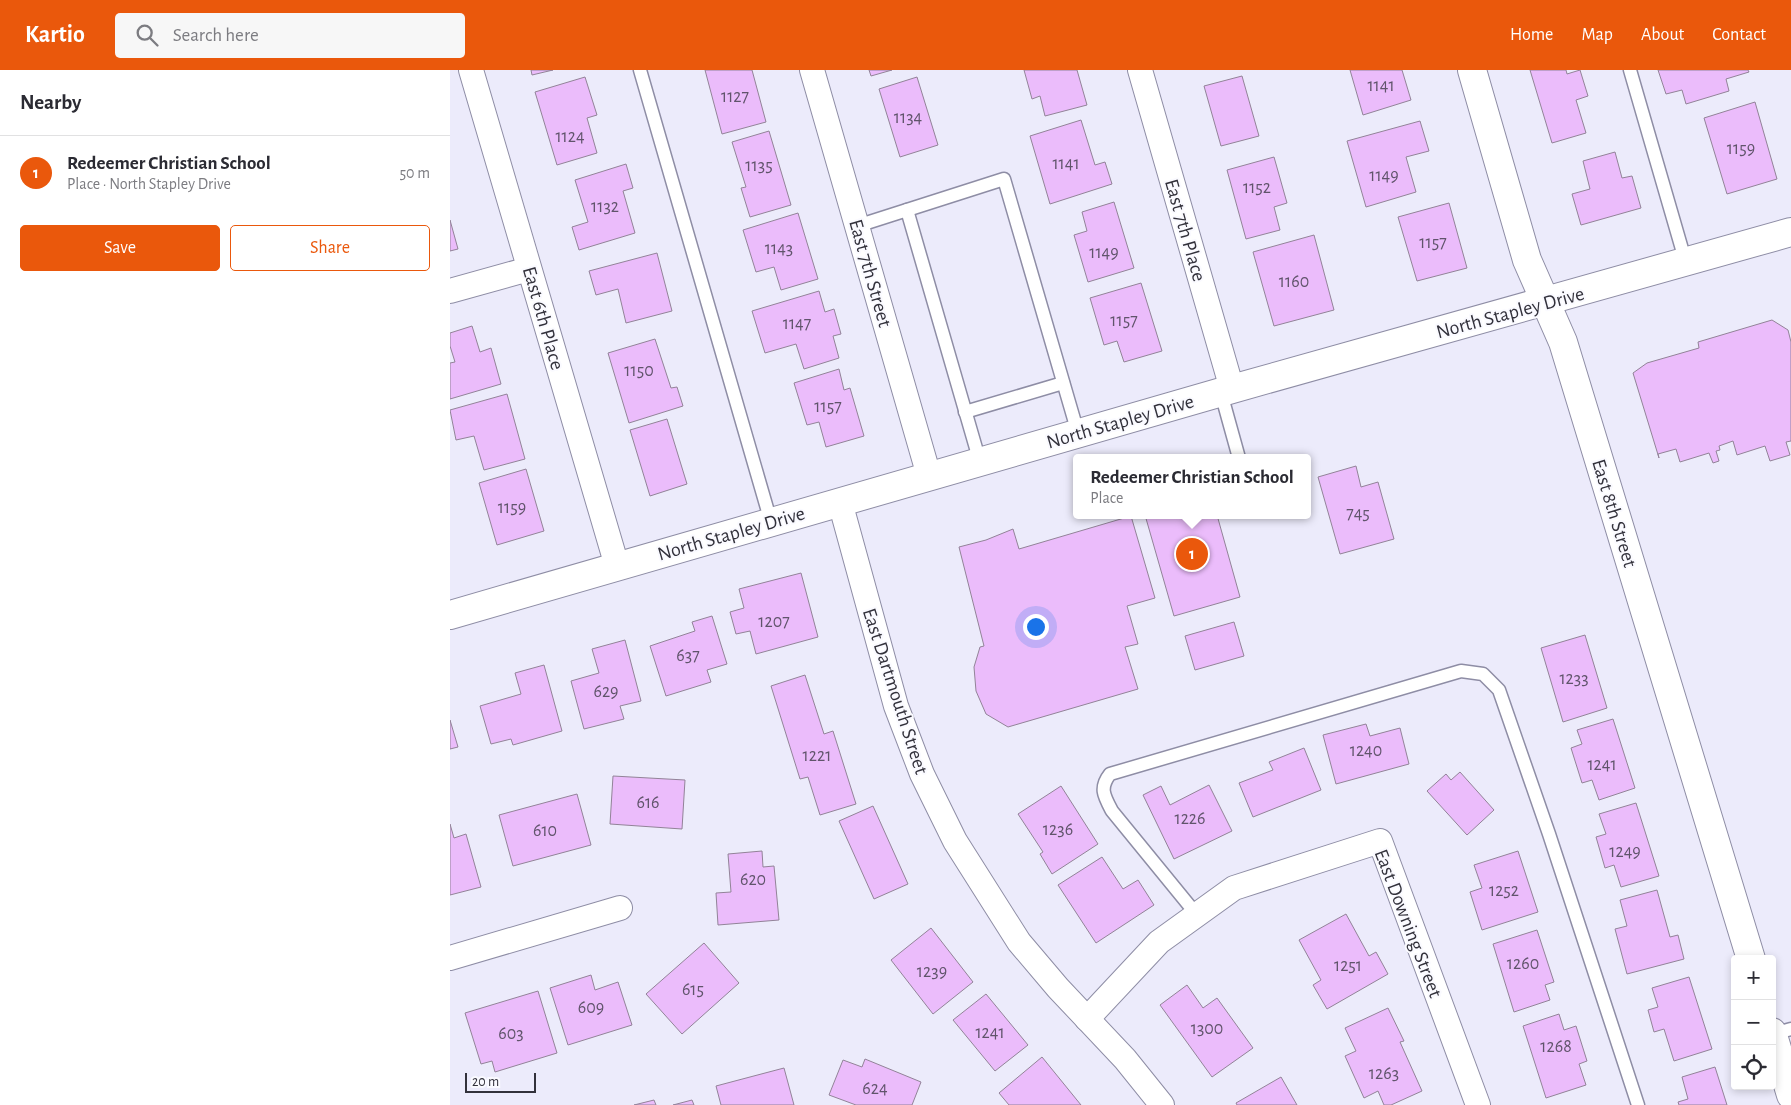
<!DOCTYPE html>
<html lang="en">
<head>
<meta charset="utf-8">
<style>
	body { margin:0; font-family:"Alegreya Sans",sans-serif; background:#f7f7f7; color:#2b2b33 }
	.controls { position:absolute; right:15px; bottom:15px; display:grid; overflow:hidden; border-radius:5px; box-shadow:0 2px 8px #0003 }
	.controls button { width:45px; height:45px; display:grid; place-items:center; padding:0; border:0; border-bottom:1px solid #e1e1e2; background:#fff; color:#2b2b33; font:25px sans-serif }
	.scale { position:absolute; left:15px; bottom:12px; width:71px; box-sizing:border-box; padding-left:5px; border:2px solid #32313b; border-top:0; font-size:14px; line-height:18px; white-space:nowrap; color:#32313b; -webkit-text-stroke:4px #fafaff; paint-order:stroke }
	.you { position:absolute; left:585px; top:556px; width:18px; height:18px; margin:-12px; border:4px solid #fff; border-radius:50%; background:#1a73e8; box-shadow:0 0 0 8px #1a73e833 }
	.badge { display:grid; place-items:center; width:32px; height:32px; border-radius:50%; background:#ea580c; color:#fff; font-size:16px; font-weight:700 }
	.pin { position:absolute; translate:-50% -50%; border:2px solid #fff; box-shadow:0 1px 5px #0006 }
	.popup { position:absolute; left:623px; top:384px; width:238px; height:65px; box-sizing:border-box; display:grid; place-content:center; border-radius:5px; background:#fff; filter:drop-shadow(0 1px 4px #0005); font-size:16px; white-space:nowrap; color:#7c7c81 }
	.popup b { font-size:19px; color:#2b2b33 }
	.popup::after { content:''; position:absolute; left:50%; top:100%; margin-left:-10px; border:10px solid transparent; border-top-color:#fff }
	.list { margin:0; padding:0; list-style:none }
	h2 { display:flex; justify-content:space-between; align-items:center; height:65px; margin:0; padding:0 20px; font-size:21px }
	h2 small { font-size:16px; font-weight:400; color:#7c7c81 }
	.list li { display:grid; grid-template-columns:32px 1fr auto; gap:15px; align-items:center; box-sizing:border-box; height:75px; padding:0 20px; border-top:1px solid #e1e1e2 }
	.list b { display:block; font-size:19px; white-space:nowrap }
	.list p { margin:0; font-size:16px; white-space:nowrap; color:#7c7c81 }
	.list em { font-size:16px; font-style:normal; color:#7c7c81 }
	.actions { display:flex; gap:10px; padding:15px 20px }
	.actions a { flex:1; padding:11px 0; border:1px solid #ea580c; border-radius:5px; text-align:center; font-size:18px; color:#ea580c }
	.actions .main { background:#ea580c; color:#fff }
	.icon { flex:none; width:28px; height:28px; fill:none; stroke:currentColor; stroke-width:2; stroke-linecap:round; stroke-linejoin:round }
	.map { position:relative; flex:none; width:1341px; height:1035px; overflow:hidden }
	header { display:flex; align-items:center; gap:30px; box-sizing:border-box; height:70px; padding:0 25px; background:#ea580c; color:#fff }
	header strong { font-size:24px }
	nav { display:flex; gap:28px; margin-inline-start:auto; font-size:18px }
	.search { width:350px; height:45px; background:#f7f7f7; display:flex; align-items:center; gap:12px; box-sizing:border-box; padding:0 18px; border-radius:5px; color:#7c7c81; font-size:19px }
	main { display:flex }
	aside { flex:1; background:#fff }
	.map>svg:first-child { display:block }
	.building { fill:#ebbcfb; stroke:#928398 }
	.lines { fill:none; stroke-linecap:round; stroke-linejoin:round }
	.service-casing { stroke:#8e8da5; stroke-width:15 }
	.minor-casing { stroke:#8e8da5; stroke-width:26 }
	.tertiary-casing { stroke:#8e8da5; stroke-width:30 }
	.secondary-casing { stroke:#8e8da5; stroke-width:30 }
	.service { stroke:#fff; stroke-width:12 }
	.minor { stroke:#fff; stroke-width:24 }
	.tertiary { stroke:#fff; stroke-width:28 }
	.secondary { stroke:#fff; stroke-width:28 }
	.labels { text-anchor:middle; stroke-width:4; stroke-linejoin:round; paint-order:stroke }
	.number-label { font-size:18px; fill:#60546b }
	.street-label { font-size:20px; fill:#32313b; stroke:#fafaff }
</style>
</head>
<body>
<header>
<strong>Kartio</strong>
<div class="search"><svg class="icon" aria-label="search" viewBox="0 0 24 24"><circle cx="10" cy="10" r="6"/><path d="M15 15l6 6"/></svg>Search here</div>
<nav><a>Home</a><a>Map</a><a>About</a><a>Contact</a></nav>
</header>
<main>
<aside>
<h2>Nearby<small></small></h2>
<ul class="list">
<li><span class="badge">1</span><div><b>Redeemer Christian School</b><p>Place · North Stapley Drive</p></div><em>50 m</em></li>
</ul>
<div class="actions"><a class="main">Save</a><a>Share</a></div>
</aside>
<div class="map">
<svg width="1341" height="1035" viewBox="0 0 1341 1035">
	<rect width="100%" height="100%" fill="#ecebfb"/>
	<g class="building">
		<path d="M81,0H103L82,5Z"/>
		<path d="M255,0H302L316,52L272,64Z"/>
		<path d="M419,0H442L421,6Z"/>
		<path d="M574,0H627L637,35L595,46L590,26L582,29Z"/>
		<path d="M900,0H952L961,30L913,45Z"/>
		<path d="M1080,0H1116L1117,4L1130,0L1138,26L1126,30L1136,63L1102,73Z"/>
		<path d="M1208,0H1298L1299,2L1276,9L1279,21L1236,34L1232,20L1216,24Z"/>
		<path d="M792,6L809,66L771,76L754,16Z"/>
		<path d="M135,7L147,45L137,48L147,83L107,95L85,22Z"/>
		<path d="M467,7L488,75L450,87L429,19Z"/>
		<path d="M1305,32L1327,109L1277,124L1254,48Z"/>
		<path d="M631,50L645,95L655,92L662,114L600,134L580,66Z"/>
		<path d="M970,51L979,81L956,87L966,122L916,137L897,71Z"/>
		<path d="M319,61L341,135L300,147L291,118L296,117L282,72Z"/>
		<path d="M1165,82L1172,108L1182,106L1191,138L1131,155L1122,124L1140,119L1133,91Z"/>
		<path d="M824,87L837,133L824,137L830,160L796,169L777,100Z"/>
		<path d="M176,94L183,118L173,121L185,163L129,180L122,157L138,152L125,110Z"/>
		<path d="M664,132L684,198L638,212L624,165L637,161L632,142Z"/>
		<path d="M999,133L1017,198L967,211L948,147Z"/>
		<path d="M348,143L368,209L331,220L324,197L306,202L293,160Z"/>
		<path d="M0,150L8,179L0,181Z"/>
		<path d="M864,165L884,240L824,256L803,182Z"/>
		<path d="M207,183L222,241L176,253L168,219L146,225L139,201Z"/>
		<path d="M691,213L712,281L674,292L667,271L654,275L640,228Z"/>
		<path d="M369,221L375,242L384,239L391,264L383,266L389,288L354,299L346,274L315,283L302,241Z"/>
		<path d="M1322,250L1338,260L1341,272V371L1336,372L1340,385L1320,391L1315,376L1287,385L1283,371L1269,376L1270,380L1266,381L1269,391L1263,393L1259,383L1230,392L1226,379L1208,384L1209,388L1183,303L1197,293L1249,278L1248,272Z"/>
		<path d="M22,256L30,282L41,278L51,314L0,329V293L5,292L0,276V263Z"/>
		<path d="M205,269L221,318L227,317L233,336L179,353L158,283Z"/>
		<path d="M389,299L394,320L400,318L414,366L376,377L369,352L357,355L344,313Z"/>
		<path d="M57,324L75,389L34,400L24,366L6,370L0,340Z"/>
		<path d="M217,349L237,414L200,426L180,360Z"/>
		<path d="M906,396L911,417L928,412L944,469L890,484L868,407Z"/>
		<path d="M76,399L94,461L47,475L29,413Z"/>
		<path d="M695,445H767L790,527L724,546Z"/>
		<path d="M681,446L705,528L677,536L688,574L675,577L688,619L558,657L536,644L526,621L524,597L530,577L534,576L509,477L536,470L563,459L569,479Z"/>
		<path d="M351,503L368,567L306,584L300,561L286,564L280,542L294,538L289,519Z"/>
		<path d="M262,546L277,594L257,600L261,612L216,626L200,576L245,561L242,552Z"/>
		<path d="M784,552L794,586L745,600L735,566Z"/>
		<path d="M1135,565L1157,638L1113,652L1091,578Z"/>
		<path d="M175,570L191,631L170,636L174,649L134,659L121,611L149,603L142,579Z"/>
		<path d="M94,595L112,661L63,675L61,669L41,674L30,636L71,624L65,603Z"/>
		<path d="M355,605L374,664L383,661L406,734L370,745L358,707L350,709L321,616Z"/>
		<path d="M1163,649L1185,718L1149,730L1142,710L1132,713L1121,678L1132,674L1127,660Z"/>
		<path d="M0,650L8,677L0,679Z"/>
		<path d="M916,654L920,666L950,658L959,694L886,714L873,665Z"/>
		<path d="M854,678L871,720L803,747L789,713L823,700L819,692Z"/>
		<path d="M1010,702L1044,740L1017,765L977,721L996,704L1001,710Z"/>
		<path d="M163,706L235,710L232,759L160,754Z"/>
		<path d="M759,715L782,761L724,789L693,725L711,716L720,735Z"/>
		<path d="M611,716L648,774L602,804L590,784L593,782L568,744Z"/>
		<path d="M127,724L141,775L63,796L49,745Z"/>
		<path d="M1186,733L1209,806L1171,817L1164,795L1155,798L1146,767L1156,764L1149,744Z"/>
		<path d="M423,736L458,814L424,829L389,751Z"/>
		<path d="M0,754L4,768L16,764L31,817L0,825Z"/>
		<path d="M312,781L313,797L324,796L329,850L268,855L266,823L281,822L278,784Z"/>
		<path d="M1068,781L1088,842L1032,860L1020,822L1032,818L1024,795Z"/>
		<path d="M652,787L673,819L688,810L704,835L646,873L608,815Z"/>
		<path d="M1207,820L1220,867L1228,865L1234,889L1177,904L1165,859L1177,856L1170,830Z"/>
		<path d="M896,844L919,886L926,882L938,904L877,939L863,915L871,910L849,870Z"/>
		<path d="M481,858L523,912L483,944L441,890Z"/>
		<path d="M1087,860L1104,912L1095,915L1100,930L1064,942L1043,874Z"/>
		<path d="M254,873L289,913L232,964L196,924Z"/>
		<path d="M141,905L145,920L168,912L182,955L118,975L100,918Z"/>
		<path d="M1239,907L1262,979L1224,991L1214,959L1204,962L1198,940L1208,937L1202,918Z"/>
		<path d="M737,915L753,938L767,928L803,978L762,1007L710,935Z"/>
		<path d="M88,921L107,983L45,1002L42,991L31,994L15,943Z"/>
		<path d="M536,924L578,975L545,1001L503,950Z"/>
		<path d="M938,938L954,971L950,972L972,1021L941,1035H934L928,1021L914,1028L895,986L906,981L895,958Z"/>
		<path d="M1109,944L1114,960L1126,956L1137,991L1129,994L1136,1015L1096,1028L1073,956Z"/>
		<path d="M592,987L631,1035H559L549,1023Z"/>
		<path d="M415,989L471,1012L462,1035H406L379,1025L393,990L412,997Z"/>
		<path d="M1265,997L1277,1035H1229L1228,1032L1238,1029L1232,1007Z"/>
		<path d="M334,998L344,1035H271L266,1016Z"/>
		<path d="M831,1007L847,1035H787L786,1033Z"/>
		<path d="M204,1030L206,1035H184Z"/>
		<path d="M242,1030L244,1035H223Z"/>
	</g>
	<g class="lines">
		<defs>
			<g id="service">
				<path d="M190,0L321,452"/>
				<path d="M1180,0L1236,193"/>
				<path d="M457,140L530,392"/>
				<path d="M407,156L554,109L628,363"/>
				<path d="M771,323L789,388"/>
				<path d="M515,342L613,313"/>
				<path d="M747,845L662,741C654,726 649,718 660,704L1011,601L1033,604L1049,620L1099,764L1188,1035"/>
				<path d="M1323,964L1341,959"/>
			</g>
			<g id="minor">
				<path d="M21,0L167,496"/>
				<path d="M362,0L479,406"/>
				<path d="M690,0L782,319"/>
				<path d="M0,221L79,199"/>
				<path d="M390,432L446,636L472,704L505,771L569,872L608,918L675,989L712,1035"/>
				<path d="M0,888L170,838"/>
				<path d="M637,949L709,872L784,818L930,771L1028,1035"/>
			</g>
			<g id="tertiary">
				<path d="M1022,0L1077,190L1113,272L1301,889"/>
				<path d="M1322,962L1341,1025"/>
			</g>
			<path id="secondary" d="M0,545L782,319L1341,162"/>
		</defs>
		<use href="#service" class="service-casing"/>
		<use href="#minor" class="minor-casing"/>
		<use href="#tertiary" class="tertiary-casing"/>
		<use href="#secondary" class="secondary-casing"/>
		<use href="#service" class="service"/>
		<use href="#minor" class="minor"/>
		<use href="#tertiary" class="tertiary"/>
		<use href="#secondary" class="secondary"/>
	</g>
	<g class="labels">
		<g class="number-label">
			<text x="931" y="21">1141</text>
			<text x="285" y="32">1127</text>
			<text x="458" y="53">1134</text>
			<text x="120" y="72">1124</text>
			<text x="1291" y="84">1159</text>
			<text x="616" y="99">1141</text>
			<text x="309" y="101">1135</text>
			<text x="934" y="111">1149</text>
			<text x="807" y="123">1152</text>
			<text x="155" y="142">1132</text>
			<text x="983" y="178">1157</text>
			<text x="329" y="184">1143</text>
			<text x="654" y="188">1149</text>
			<text x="844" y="217">1160</text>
			<text x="674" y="256">1157</text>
			<text x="347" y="259">1147</text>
			<text x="189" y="306">1150</text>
			<text x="378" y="342">1157</text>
			<text x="62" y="443">1159</text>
			<text x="908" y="449">745</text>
			<text x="324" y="557">1207</text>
			<text x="238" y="591">637</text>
			<text x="1124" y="614">1233</text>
			<text x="156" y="627">629</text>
			<text x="916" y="686">1240</text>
			<text x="367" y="691">1221</text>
			<text x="1152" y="700">1241</text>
			<text x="198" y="738">616</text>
			<text x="740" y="754">1226</text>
			<text x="608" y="765">1236</text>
			<text x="95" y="766">610</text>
			<text x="1175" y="787">1249</text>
			<text x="303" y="815">620</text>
			<text x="1054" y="826">1252</text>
			<text x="1073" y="899">1260</text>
			<text x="898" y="901">1251</text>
			<text x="482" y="907">1239</text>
			<text x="243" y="925">615</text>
			<text x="141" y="943">609</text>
			<text x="757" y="964">1300</text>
			<text x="540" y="968">1241</text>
			<text x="61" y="969">603</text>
			<text x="1106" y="982">1268</text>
			<text x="934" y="1009">1263</text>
			<text x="425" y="1024">624</text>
		</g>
		<g class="street-label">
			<text transform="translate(736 160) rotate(74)" y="7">East 7th Place</text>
			<text transform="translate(421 203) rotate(74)" y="7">East 7th Street</text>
			<text transform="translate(1060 242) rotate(-15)" y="7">North Stapley Drive</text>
			<text transform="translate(94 248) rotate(74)" y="7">East 6th Place</text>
			<text transform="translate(670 351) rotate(-16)" y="7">North Stapley Drive</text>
			<text transform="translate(1165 443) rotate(73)" y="7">East 8th Street</text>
			<text transform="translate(281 463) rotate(-16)" y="7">North Stapley Drive</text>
			<text transform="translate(446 621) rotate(72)" y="7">East Dartmouth Street</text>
			<text transform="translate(959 853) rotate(69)" y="7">East Downing Street</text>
		</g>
	</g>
</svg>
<div class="controls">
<button>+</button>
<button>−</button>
<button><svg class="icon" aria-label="locate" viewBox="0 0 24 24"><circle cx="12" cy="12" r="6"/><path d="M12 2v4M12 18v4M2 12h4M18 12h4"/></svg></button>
</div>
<div class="scale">20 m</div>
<div class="you"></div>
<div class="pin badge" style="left:742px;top:484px">1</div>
<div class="popup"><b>Redeemer Christian School</b>Place</div>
</div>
</main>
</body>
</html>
